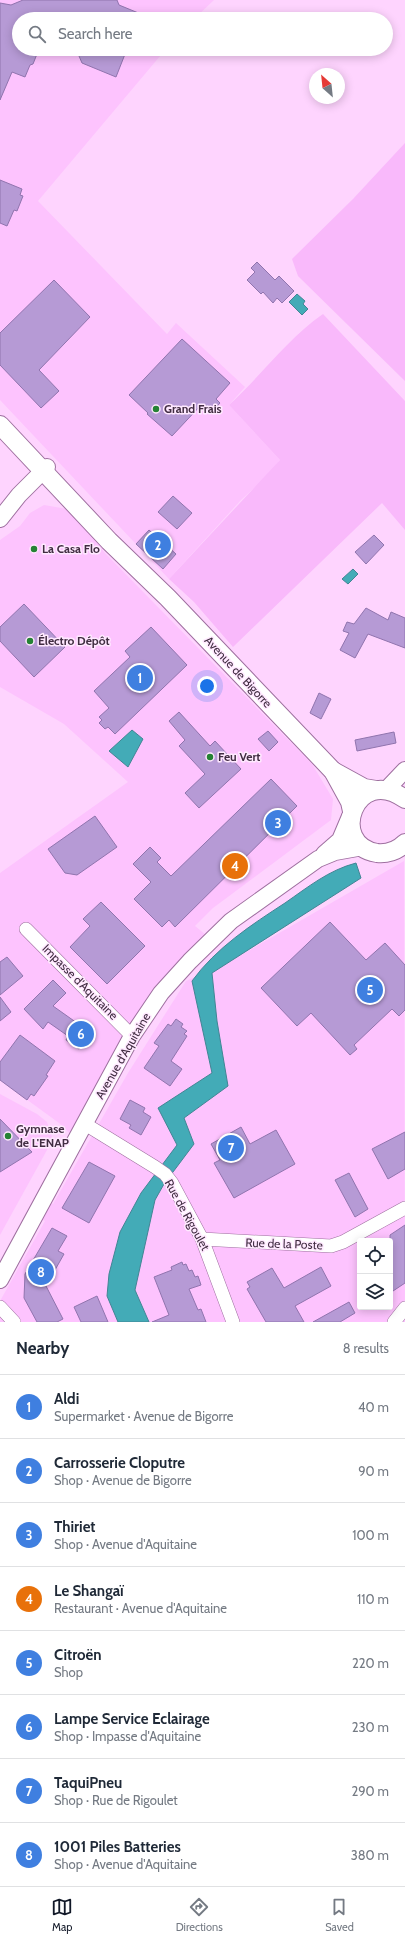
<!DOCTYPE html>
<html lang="en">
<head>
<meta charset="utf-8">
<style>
	body { margin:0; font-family:Cabin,sans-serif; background:#f6f6f7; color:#1f2937 }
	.controls { position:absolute; right:12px; bottom:12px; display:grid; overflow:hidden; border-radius:4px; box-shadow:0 2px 10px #0003 }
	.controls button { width:36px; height:36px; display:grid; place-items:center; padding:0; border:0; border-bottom:1px solid #e0e1e3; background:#fff; color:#1f2937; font:20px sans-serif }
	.compass { position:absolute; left:309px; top:68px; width:36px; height:36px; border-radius:50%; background:#fff; box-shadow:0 2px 10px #0003; rotate:333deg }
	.you { position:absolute; left:207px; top:686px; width:14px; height:14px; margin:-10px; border:3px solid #fff; border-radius:50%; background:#1a73e8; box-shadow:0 0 0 6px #1a73e833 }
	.badge { display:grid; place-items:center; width:26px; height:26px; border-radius:50%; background:#111827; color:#fff; font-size:13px; font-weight:700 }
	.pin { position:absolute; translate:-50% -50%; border:2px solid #fff; box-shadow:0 1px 4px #0006 }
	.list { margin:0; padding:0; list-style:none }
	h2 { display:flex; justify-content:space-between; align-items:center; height:52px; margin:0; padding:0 16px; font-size:17px }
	h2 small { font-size:13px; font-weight:400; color:#747a83 }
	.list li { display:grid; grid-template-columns:26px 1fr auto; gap:12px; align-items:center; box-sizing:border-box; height:64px; padding:0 16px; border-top:1px solid #e0e1e3 }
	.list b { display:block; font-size:15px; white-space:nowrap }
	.list p { margin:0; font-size:13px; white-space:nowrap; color:#747a83 }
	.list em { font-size:13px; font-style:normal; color:#747a83 }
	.icon { flex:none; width:22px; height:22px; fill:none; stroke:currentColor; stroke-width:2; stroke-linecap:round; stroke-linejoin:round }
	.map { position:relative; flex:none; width:405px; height:1322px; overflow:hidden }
	.search { position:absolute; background:#fff; box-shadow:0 2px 10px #0003; left:12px; right:12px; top:12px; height:44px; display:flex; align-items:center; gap:10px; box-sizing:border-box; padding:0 14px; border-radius:22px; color:#747a83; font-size:15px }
	.sheet { height:564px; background:#fff }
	nav { display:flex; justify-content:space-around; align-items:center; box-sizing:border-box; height:56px; border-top:1px solid #e0e1e3; background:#fff; font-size:11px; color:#747a83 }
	nav a { display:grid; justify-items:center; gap:2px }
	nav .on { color:#111827 }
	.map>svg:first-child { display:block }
	.built { fill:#fdc3fe; fill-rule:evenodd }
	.green { fill:#f9b9fb }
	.water { fill:#43abb7; stroke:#428594 }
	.building { fill:#b69ad5; stroke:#9074ae }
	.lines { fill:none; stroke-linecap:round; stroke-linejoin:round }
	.minor-casing { stroke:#9e6f9f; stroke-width:14 }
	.tertiary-casing { stroke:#9e6f9f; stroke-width:18 }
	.secondary-casing { stroke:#9e6f9f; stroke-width:20 }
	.minor { stroke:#fff; stroke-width:13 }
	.tertiary { stroke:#fff; stroke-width:16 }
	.secondary { stroke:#fff; stroke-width:18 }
	.poi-dot { fill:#258234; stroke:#ffe9ff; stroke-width:1.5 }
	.labels { text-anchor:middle; stroke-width:3; stroke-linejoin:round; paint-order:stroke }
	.poi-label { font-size:12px; font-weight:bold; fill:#412d42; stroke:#ffe9ff; text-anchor:start }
	.street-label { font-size:12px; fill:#412d42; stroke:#ffe9ff }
</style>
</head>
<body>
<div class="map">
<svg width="405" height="1322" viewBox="0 0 405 1322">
	<rect width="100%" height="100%" fill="#fed4fe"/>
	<g class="built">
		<path d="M0,0H214L194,19H19V49H166L38,201L167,334L176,323L245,387L229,405L280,460L267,476L241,500L169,579L0,400Z"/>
		<path d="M44,505L67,509L93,536L104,552L312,764L333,799L331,820L213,908L195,926L211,939L161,993L49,1202L53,1204L128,1073L186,981L229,962L404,861L405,1322H0V1301L45,1221L35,1215L76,1139L59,1123L0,1080V873L128,782L64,724L0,687V540L20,526L30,513ZM360,1241H390V1307H360Z"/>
		<path d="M0,1094L37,1114L47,1122L52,1137L47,1150L0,1235Z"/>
	</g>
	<g class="green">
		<path d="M405,143V381L298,276L292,259L353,199Z"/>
		<path d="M323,314L405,401V530L382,503L233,647L194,602L169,579L280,460L229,405C261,376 287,339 323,314Z"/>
	</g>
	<g class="water">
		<path d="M297,294L305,301L303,304L308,309L302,315L289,302Z"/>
		<path d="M353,569L358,574L348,584L342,579Z"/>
		<path d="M132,730L143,739L128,767L109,751Z"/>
		<path d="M356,863L361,878L212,973L217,1021L228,1086L184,1118L194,1144L164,1184L155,1200L135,1290L149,1322H118L107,1296L109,1274L120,1232L141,1193L177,1145L158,1108L212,1073L192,981C216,948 251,925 285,903C308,887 329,870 356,863Z"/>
	</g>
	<g class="building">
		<path d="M23,0H117L119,5L153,19H19V49H39L33,64L30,65L25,77L12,72L0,100V3L11,5Z"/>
		<path d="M76,49H127L116,77L82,63Z"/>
		<path d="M0,180L22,189L20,195L23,196L17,211L14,210L7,226L0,223Z"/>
		<path d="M257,262L275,280L279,276L294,291L282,303L277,298L273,303L263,292L261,294L247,280L255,272L251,268Z"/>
		<path d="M54,280L90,317L39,370L59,391L41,408L0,365V333Z"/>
		<path d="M182,339L230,383L216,399L220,403L211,413L202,404L172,436L147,414L148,413L129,395Z"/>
		<path d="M173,496L192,513L177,529L158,512Z"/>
		<path d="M149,530L176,554L163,569L136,544Z"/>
		<path d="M374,535L384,545L366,564L355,552Z"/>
		<path d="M24,604L65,647L34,677L0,641V627Z"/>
		<path d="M366,608L388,620L391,612L405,618V648L368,634L355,658L340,650L349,633L343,631L347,622L354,624Z"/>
		<path d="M151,627L187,665L115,734L108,727L105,729L99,723L102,720L99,717L109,708L94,691L130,657L125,651Z"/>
		<path d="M319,693L331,699L321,719L310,713Z"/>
		<path d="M179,712L210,746L215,741L241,769L199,808L185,793L205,774L179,746L185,740L169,721Z"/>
		<path d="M268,731L278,742L269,751L258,739Z"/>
		<path d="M394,732L396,743L357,751L355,740Z"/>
		<path d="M271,779L297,806L175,927L169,920L162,927L134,899L151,882L133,864L150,847L161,858L157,862L171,876Z"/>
		<path d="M95,816L117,847L77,875L65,873L48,849Z"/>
		<path d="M101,902L145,946L107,984L70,947L90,926L83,919Z"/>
		<path d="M330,922L366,960L385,943L405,965V1010L399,1016L392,1009L354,1045L357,1049L350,1055L311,1013L297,1026L261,988Z"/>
		<path d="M7,957L23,976L0,995V962Z"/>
		<path d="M53,980L66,993L53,1006L77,1023L80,1020L93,1029L79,1049L66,1040L68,1036L48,1022L43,1029L24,1009Z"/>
		<path d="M0,997L11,1012L0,1021Z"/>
		<path d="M176,1019L183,1024L181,1027L187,1031L184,1034L187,1036L171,1061L182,1069L170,1086L144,1068L159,1046L154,1043L168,1024L171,1026Z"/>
		<path d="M20,1035L55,1061L46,1075L48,1076L34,1096L31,1094L27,1100L0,1080V1062Z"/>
		<path d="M130,1100L145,1108L143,1112L151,1117L141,1135L129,1128L131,1125L120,1119Z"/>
		<path d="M0,1119L32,1152L0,1172Z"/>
		<path d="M241,1127L250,1144L276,1130L295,1164L234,1198L214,1163L220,1160L211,1144Z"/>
		<path d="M405,1132V1169L388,1179L372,1149Z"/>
		<path d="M89,1162L115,1176L89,1223L62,1208Z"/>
		<path d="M349,1173L368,1209L355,1217L335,1180Z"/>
		<path d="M405,1225V1283L390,1293V1235Z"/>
		<path d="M52,1228L67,1236L58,1251L64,1254L46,1286L63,1319L57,1322H37L24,1298L25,1274Z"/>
		<path d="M182,1262L183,1265L186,1264L189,1271L192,1270L195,1277L198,1276L201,1285L189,1289L198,1310L201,1309L206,1322H152L169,1315L154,1277L172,1270L171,1267Z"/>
		<path d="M321,1267L331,1286L295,1306L304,1322H266L247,1289L250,1287L247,1282L272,1268L284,1288Z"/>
		<path d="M97,1296L108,1322H81L74,1307Z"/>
		<path d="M349,1302L355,1313L340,1322H313Z"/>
	</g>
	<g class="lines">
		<defs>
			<g id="minor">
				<path d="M26,929L132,1036"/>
				<path d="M85,1124L155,1167L165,1174L172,1183L202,1239L233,1322"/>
				<path d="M202,1239L331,1246L343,1242L405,1208"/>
				<path d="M0,1307L14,1322"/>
				<path d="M394,1322L405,1308"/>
			</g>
			<g id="tertiary">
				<path d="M0,519L19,495L47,467"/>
				<path d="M386,790L405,770"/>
				<path d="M324,854L340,840L351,814"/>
				<path d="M0,1280L132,1036L161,993L190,961L231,921L318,859L335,852L363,847"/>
			</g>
			<g id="secondary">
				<path d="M0,425L109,541L168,598L333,771L350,802L352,811"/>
				<path d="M333,771L364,788L376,790"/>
				<path d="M405,799C355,763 327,845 377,853C388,854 397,851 405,843"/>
			</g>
		</defs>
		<use href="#minor" class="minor-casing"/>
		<use href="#tertiary" class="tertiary-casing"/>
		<use href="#secondary" class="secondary-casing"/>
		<use href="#minor" class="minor"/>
		<use href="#tertiary" class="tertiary"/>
		<use href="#secondary" class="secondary"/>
	</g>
	<g class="poi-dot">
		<circle cx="156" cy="409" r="4"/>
		<circle cx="34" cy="549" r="4"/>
		<circle cx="30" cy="641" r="4"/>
		<circle cx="210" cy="757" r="4"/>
		<circle cx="8" cy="1136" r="4"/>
	</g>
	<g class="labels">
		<g class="poi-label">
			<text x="164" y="413">Grand Frais</text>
			<text x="42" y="553">La Casa Flo</text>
			<text x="38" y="645">Électro Dépôt</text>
			<text x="218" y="761">Feu Vert</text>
			<text x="16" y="1133">Gymnase<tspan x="16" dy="14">de L'ENAP</tspan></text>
		</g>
		<g class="street-label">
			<text transform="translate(238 672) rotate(47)" y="4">Avenue de Bigorre</text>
			<text transform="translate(80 982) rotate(45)" y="4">Impasse d'Aquitaine</text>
			<text transform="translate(123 1056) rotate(-60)" y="4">Avenue d'Aquitaine</text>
			<text transform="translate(187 1215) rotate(61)" y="4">Rue de Rigoulet</text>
			<text transform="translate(284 1244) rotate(2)" y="4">Rue de la Poste</text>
		</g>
	</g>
</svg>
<div class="controls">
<button><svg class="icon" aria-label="locate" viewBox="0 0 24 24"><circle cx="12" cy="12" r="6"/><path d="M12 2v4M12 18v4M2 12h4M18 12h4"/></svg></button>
<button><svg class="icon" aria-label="layers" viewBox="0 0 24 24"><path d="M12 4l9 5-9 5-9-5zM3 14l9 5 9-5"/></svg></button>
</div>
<svg class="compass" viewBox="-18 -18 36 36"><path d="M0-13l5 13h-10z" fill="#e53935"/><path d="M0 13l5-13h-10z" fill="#747a83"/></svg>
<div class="you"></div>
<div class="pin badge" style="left:140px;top:678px;background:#3f7fe0">1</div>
<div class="pin badge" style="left:158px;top:545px;background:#3f7fe0">2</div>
<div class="pin badge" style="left:278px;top:823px;background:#3f7fe0">3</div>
<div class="pin badge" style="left:235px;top:866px;background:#e8710a">4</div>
<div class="pin badge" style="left:370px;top:990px;background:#3f7fe0">5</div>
<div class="pin badge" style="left:81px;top:1034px;background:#3f7fe0">6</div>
<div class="pin badge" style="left:231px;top:1148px;background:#3f7fe0">7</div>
<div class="pin badge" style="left:41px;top:1272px;background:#3f7fe0">8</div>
<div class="search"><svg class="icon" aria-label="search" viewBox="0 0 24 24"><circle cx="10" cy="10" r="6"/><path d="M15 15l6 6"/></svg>Search here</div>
</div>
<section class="sheet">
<h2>Nearby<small>8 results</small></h2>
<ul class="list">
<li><span class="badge" style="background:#3f7fe0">1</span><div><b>Aldi</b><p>Supermarket · Avenue de Bigorre</p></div><em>40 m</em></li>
<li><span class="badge" style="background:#3f7fe0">2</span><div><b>Carrosserie Cloputre</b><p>Shop · Avenue de Bigorre</p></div><em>90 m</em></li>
<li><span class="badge" style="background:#3f7fe0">3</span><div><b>Thiriet</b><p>Shop · Avenue d'Aquitaine</p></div><em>100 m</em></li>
<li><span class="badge" style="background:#e8710a">4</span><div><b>Le Shangaï</b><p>Restaurant · Avenue d'Aquitaine</p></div><em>110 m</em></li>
<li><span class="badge" style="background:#3f7fe0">5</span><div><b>Citroën</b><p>Shop</p></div><em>220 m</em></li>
<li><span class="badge" style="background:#3f7fe0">6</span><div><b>Lampe Service Eclairage</b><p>Shop · Impasse d'Aquitaine</p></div><em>230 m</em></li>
<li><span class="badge" style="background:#3f7fe0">7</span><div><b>TaquiPneu</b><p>Shop · Rue de Rigoulet</p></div><em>290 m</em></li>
<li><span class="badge" style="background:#3f7fe0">8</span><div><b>1001 Piles Batteries</b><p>Shop · Avenue d'Aquitaine</p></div><em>380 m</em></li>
</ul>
</section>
<nav>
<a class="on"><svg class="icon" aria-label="map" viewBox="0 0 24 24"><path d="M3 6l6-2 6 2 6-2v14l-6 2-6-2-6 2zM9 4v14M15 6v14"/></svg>Map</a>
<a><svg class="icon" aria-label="directions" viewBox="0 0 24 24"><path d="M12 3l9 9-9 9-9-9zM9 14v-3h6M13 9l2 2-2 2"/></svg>Directions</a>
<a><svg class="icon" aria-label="saved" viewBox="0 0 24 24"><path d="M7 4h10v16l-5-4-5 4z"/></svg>Saved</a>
</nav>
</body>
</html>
